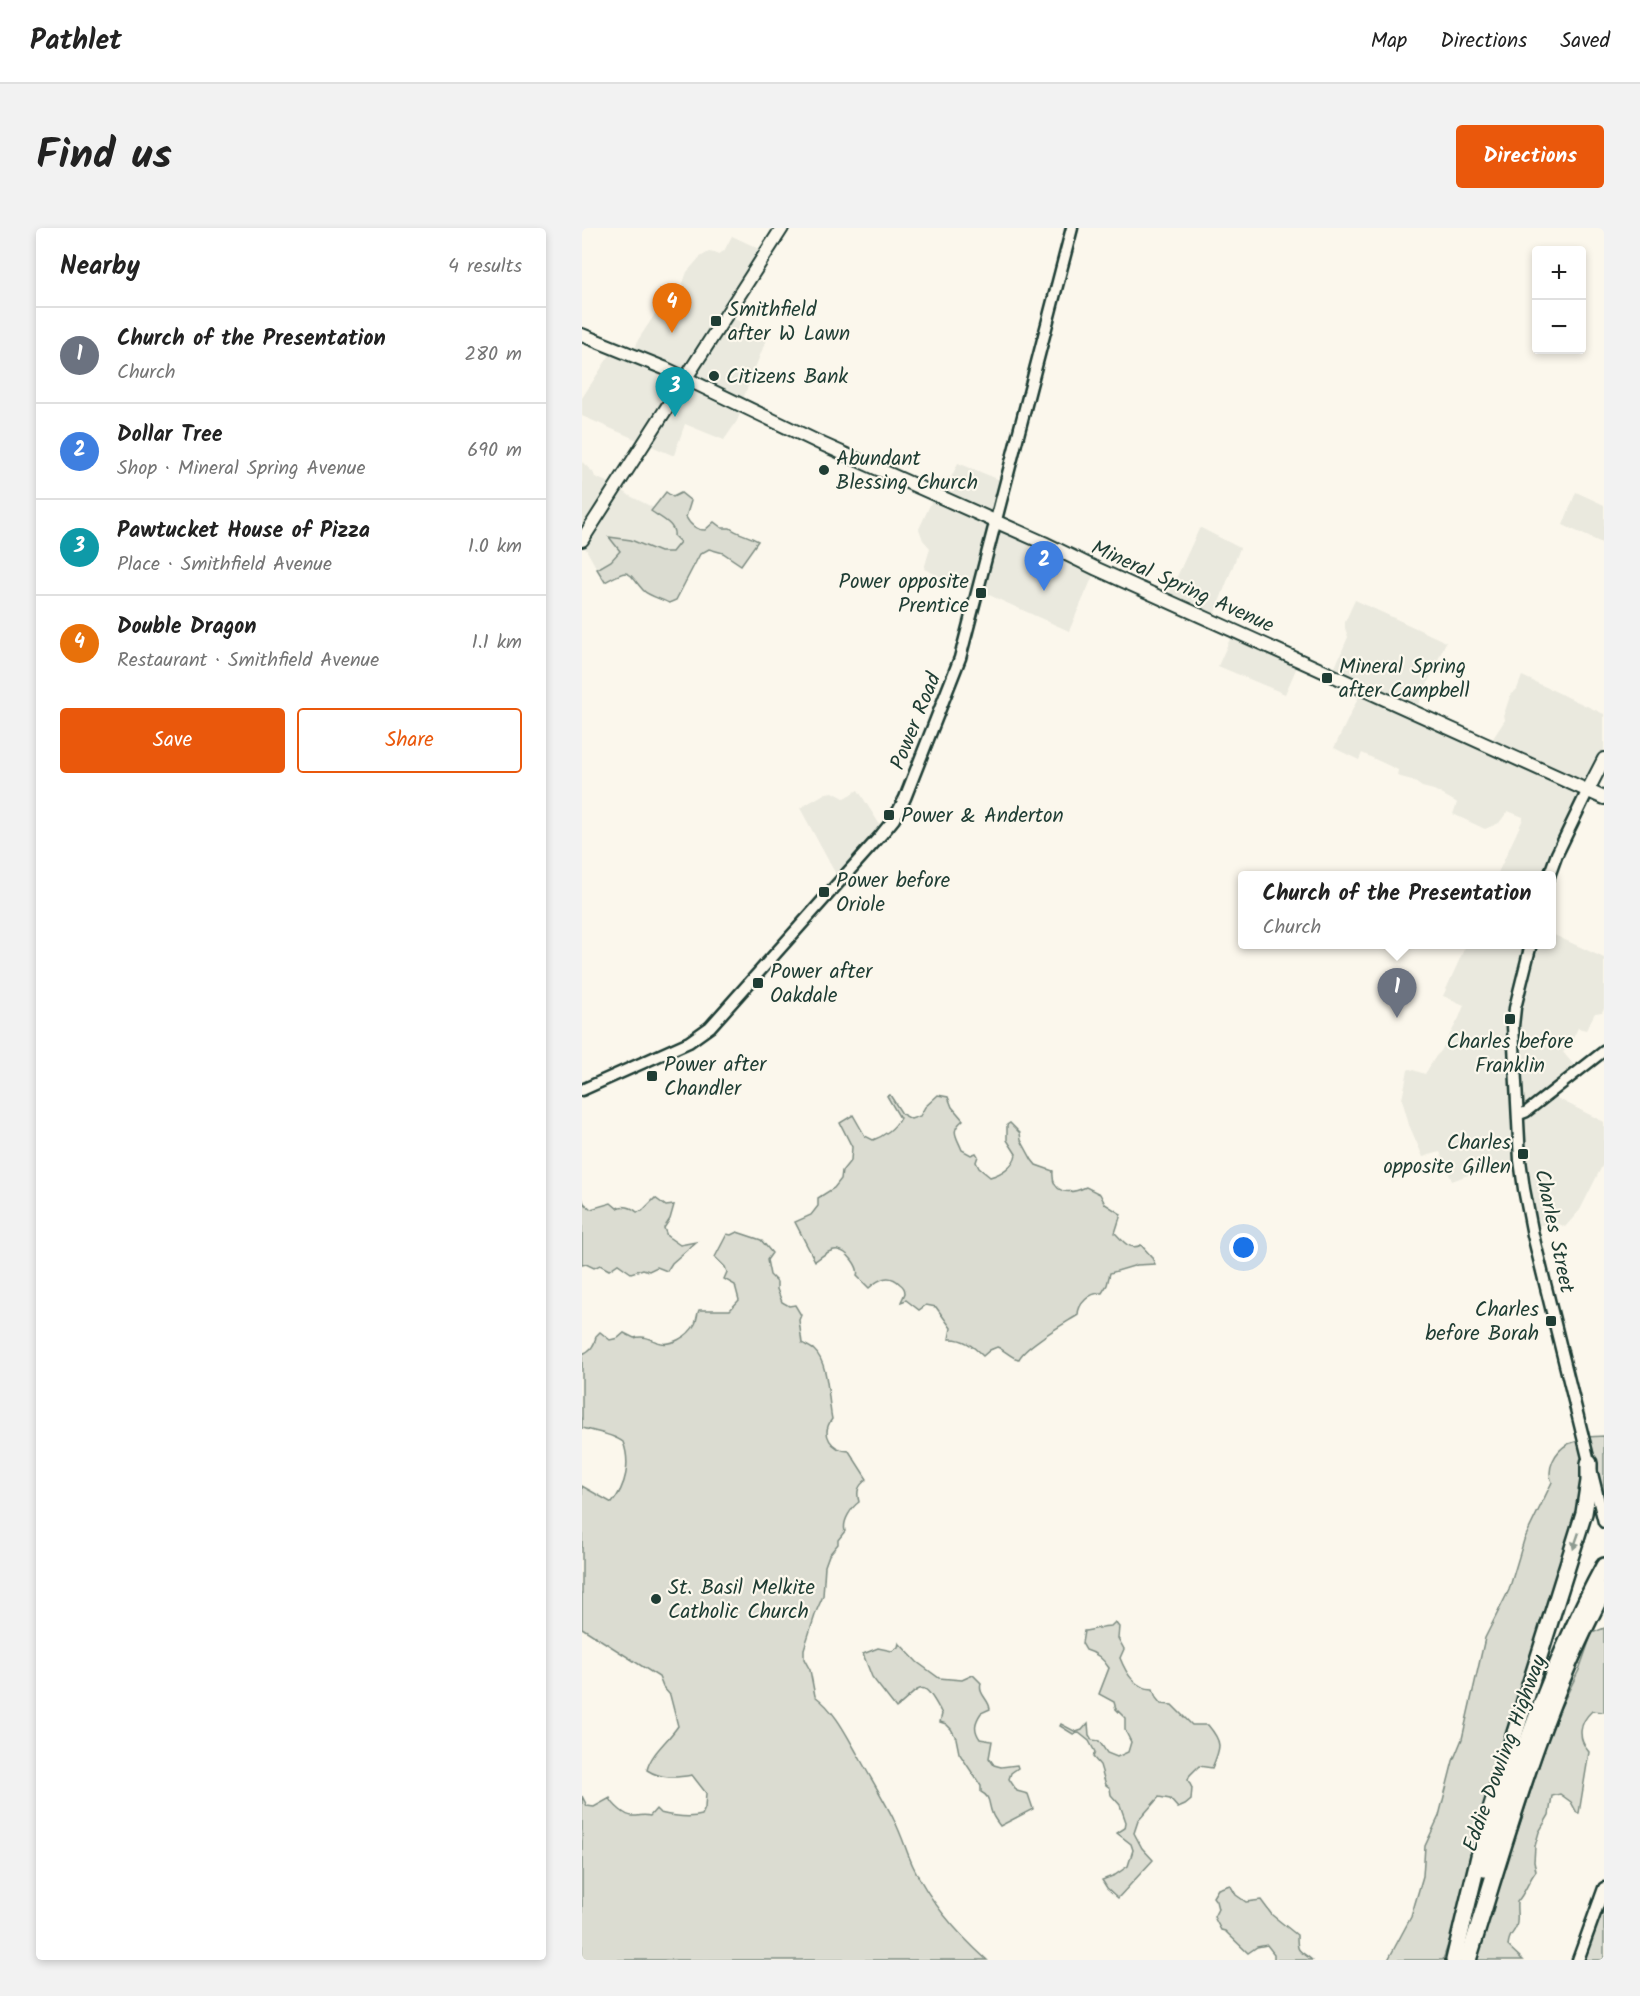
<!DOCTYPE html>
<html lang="en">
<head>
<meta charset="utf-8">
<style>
	body { margin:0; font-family:Kalam,sans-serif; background:#f2f2f2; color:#222 }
	.controls { position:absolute; right:18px; top:18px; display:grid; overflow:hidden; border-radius:6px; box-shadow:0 3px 9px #0003 }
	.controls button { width:54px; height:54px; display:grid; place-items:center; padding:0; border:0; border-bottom:2px solid #e0e0e0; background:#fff; color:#222; font:30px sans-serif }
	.you { position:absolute; left:662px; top:1020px; width:21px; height:21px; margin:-15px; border:4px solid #fff; border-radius:50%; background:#1a73e8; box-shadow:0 0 0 9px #1a73e833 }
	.badge { display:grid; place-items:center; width:39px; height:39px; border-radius:50%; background:#ea580c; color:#fff; font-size:20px; font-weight:700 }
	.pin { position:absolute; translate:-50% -50px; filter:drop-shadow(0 2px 3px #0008) }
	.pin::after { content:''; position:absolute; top:32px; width:21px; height:18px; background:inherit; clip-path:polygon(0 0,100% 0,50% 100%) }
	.popup { position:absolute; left:656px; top:643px; width:318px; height:78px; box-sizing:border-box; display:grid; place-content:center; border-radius:6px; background:#fff; filter:drop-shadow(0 2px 4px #0005); font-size:20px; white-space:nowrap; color:#767676 }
	.popup b { font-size:22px; color:#222 }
	.popup::after { content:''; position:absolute; left:50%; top:100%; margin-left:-12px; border:12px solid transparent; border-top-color:#fff }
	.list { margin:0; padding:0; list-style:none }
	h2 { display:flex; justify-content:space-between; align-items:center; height:78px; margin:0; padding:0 24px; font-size:26px }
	h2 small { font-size:20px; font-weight:400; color:#767676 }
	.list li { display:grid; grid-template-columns:39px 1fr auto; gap:18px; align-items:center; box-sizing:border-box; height:96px; padding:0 24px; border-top:2px solid #e0e0e0 }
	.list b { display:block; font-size:22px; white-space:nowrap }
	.list p { margin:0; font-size:20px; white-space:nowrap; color:#767676 }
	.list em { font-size:20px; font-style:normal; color:#767676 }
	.actions { display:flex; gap:12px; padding:18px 24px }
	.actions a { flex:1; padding:14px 0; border:2px solid #ea580c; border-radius:6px; text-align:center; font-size:21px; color:#ea580c }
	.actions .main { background:#ea580c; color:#fff }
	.map { position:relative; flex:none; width:1022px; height:1732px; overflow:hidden; border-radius:6px }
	header { display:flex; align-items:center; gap:36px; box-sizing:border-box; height:84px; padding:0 30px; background:#fff; border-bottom:2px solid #e0e0e0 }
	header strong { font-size:28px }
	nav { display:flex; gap:33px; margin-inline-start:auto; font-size:21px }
	.intro { display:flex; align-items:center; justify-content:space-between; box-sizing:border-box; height:144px; padding:0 36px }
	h1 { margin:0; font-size:42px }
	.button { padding:15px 27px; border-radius:6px; background:#ea580c; color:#fff; font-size:21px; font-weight:700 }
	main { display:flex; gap:36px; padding:0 36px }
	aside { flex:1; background:#fff; border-radius:6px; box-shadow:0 3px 9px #0003 }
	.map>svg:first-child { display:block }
	.built { fill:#eae9de }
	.green { fill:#dbdcd1; stroke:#7d8c82; stroke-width:1.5 }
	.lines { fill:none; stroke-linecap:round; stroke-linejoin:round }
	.tertiary-casing { stroke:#1f3d34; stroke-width:14 }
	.secondary-casing { stroke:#1f3d34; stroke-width:15 }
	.primary-casing { stroke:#1f3d34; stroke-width:16 }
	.motorway-casing { stroke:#1f3d34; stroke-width:20 }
	.tertiary { stroke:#fbf7ec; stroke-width:9 }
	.secondary { stroke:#fbf7ec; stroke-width:10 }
	.primary { stroke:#fbf7ec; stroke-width:12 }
	.motorway { stroke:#fbf7ec; stroke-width:15 }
	.oneway { fill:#8d9a90 }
	.poi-dot { fill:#1f3d34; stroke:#fbf7ec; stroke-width:2 }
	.labels { text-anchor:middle; stroke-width:4.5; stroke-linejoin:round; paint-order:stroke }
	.poi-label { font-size:21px; fill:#1f3d34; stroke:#fbf7ec; text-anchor:start }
	.street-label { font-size:21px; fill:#1f3d34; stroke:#fbf7ec }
</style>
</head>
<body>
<header>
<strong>Pathlet</strong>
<nav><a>Map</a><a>Directions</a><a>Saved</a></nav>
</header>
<div class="intro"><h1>Find us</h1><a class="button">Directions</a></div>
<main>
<aside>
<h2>Nearby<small>4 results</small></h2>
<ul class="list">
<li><span class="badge" style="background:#6b7280">1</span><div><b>Church of the Presentation</b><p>Church</p></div><em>280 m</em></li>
<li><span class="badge" style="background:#3f7fe0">2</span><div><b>Dollar Tree</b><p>Shop · Mineral Spring Avenue</p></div><em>690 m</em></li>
<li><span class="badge" style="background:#0f9aa8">3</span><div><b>Pawtucket House of Pizza</b><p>Place · Smithfield Avenue</p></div><em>1.0 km</em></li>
<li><span class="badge" style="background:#e8710a">4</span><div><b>Double Dragon</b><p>Restaurant · Smithfield Avenue</p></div><em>1.1 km</em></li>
</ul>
<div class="actions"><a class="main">Save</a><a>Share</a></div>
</aside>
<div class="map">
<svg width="1022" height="1732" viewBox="0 0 1022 1732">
	<rect width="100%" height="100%" fill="#fbf7ec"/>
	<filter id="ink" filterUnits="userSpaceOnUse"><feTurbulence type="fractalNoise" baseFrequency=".0167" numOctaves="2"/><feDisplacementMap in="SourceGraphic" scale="12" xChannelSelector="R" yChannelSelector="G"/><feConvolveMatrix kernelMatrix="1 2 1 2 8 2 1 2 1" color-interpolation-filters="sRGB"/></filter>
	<g filter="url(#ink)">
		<g class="built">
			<path d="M150,8L180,22L146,88L186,107L159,176L161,178L155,193L142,212L103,196L92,227H90L0,188V170L31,122L51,128L56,112L79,77L84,62L97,66L105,44L118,29L127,24L137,26L142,23Z"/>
			<path d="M0,234L11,244L13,249L35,258L48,268L72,280L69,284L91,299L98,314L90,325L78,324L49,312L28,309L38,323L29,333L15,341L0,314Z"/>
			<path d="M376,235L423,254L414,291L514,341L487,403L396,362L394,365L342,341L348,320L341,312L337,301L353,266L361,267Z"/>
			<path d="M994,264L1022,277V316L981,297Z"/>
			<path d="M619,300L658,320L631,390L586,368L617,301Z"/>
			<path d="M773,372L864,414L834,481L908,515L923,492L922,486L928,468L935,461L940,448L1022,486V531L967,647H915L941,591V589L926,583L917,595L903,601L871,586L875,575L874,574L852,562L840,559L830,552L815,548L816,542L780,525L777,532L752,520L780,462L751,444L766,409L763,400V394Z"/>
			<path d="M652,402L718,432L703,466L636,438Z"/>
			<path d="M276,562L298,597L304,599L257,652L218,580L244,565L251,564L262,570Z"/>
			<path d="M970,706L1022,730V780L1020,784L1013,785L1004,802L996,800L987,818L981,824L995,841L967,866L1022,894V934L998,982L983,999L975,995L952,998L938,932L899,942L870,953L858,924L841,929L827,897L820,871L826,842L828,841L843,846L854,828L859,823L877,790L882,777L861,768L884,717L970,716Z"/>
		</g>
		<g class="green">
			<path d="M84,264L91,269L99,265L109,273L104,289C108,297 114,302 123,302L132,294L140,300H148C156,306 166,307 176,313L159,337L141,325L127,321L118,326L94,372L87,375C80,371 66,368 61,362C44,342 48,340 23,354L15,341L29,333L38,323L27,309L49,312L78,324H90L98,314L92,308C94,296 78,290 69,283Z"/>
			<path d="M308,867L320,886L329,891L338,888L343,879L356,867L366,869L370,879L381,892C368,903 374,907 380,922L389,927L394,925L396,928L394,934L397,940L408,949C419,946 432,938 434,926L425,912V897L428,895L438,905L439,912L450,932L454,937L471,943C469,966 487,967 504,959L518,966L523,976L539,986L533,1005C541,1013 547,1023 559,1017L569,1028L573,1036L555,1037L528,1045L525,1057L520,1065C508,1064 496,1076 496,1087C482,1096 443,1118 437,1131C430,1131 423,1122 415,1119L408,1122L401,1128C391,1118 381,1110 367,1111L369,1100L354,1079L344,1077L337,1082L324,1072L319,1074C320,1071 322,1068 323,1065C323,1061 321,1058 318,1056C307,1045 297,1051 287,1060L275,1048C278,1039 265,1023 256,1022C249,1020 239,1029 233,1033L213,994L229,987L236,978V970L252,960L259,951L260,943L269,932L270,919L258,895L271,887L283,908L291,912C302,908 313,900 318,890L305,868Z"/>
			<path d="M0,970L2,975L9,981L29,975L35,980C41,977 50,979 55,984L60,983L73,970L84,978L92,977L88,991L82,1000L85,1008L98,1017L114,1014L90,1035L85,1043L75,1039L67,1043L61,1041L49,1045L36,1036L27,1042L18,1037L12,1040L4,1036L0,1037Z"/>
			<path d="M155,1004L179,1012L190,1025L185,1032L188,1047L195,1054V1061L200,1074L207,1078L213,1077L219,1087L217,1092L220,1115C223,1117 230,1120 232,1122C247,1135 246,1173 250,1191C238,1207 250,1222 267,1223L285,1251C276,1258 274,1263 277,1274C270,1279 260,1293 263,1303L256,1312V1316L247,1327L243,1338L241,1368L234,1384L222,1421V1431L228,1442L233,1468C253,1483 264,1506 276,1527C288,1549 301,1570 312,1592C320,1607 324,1623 331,1638C348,1674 376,1706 405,1732H0V1568L5,1578L12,1579L28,1570C31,1577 44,1589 52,1588C59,1588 61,1586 68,1588L74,1581L78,1585C91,1588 107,1591 120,1587L123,1580L124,1565L110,1547C94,1550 79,1551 65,1542C69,1525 86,1513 96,1498L88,1467L81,1459L77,1449L0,1400V1258L30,1275C44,1258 49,1235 41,1214C33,1207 12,1203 0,1200V1126C9,1123 13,1117 14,1108L18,1104L28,1112L36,1110L42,1105L52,1110C62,1107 67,1111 75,1114C88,1119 106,1109 113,1096C115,1092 115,1086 117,1082H148L157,1072L153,1057L142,1051L145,1044L143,1039L133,1029L145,1006L149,1007Z"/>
			<path d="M1022,1208V1289L1016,1278L1011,1274L861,1732H806L829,1689L841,1648L843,1618L857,1588L871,1533L880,1511L903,1410L927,1362L942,1312L970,1254C964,1241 973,1223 986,1216C992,1214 998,1213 1004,1209Z"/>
			<path d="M533,1394L537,1399L536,1410L542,1421L538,1430C544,1445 553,1461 571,1461L574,1470L579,1476L590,1477L610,1497H626C641,1515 639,1519 630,1540L617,1538L608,1547L606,1552L610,1560L609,1572L603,1577L596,1580L588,1571L577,1569L556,1593L552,1605L560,1620L571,1632L536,1670L525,1660L520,1652L533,1647L546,1638L551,1622L549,1616L535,1605L543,1600L544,1594L538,1577L529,1567L528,1560L524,1557L518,1537L511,1529L513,1524L507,1513L497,1505L491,1506L478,1498L479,1496L494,1504L500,1502L506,1495L507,1507L510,1512L517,1513L525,1525L535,1529L546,1524L549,1514L543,1502V1490L534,1481L532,1474L517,1466L527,1440C521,1431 515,1425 504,1422L500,1415L502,1403C512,1402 520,1398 529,1398Z"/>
			<path d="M1022,1400V1484L1010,1483C997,1495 995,1510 1007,1524L997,1585H995L989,1574L978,1566L970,1568L967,1587L957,1604L953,1618L952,1634L954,1643C946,1653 944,1664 935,1674C934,1683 937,1691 934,1699C930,1708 927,1706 926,1718L941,1732H893L971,1495L997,1442L1010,1405Z"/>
			<path d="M317,1415L335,1434L357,1450L380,1452L391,1447L399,1455C396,1467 407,1471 408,1481L399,1485C393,1494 391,1501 398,1511L410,1513L407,1530L412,1537L419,1539L435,1537L436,1540L429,1545L427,1551L435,1563L446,1566L451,1581L418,1598C415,1594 411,1589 410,1585C406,1575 409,1569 399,1564V1558L377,1525L374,1510L369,1501L364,1496L358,1494L360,1486C340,1447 340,1459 314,1480L290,1449L281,1426L296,1420L310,1423L316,1419Z"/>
			<path d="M648,1657L654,1667L664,1674L679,1672L690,1687L715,1707C715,1726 717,1721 730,1732H692V1726L685,1717L675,1719L666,1725L643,1703L639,1702L632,1689L636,1681L634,1673L631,1669L636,1661Z"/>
			<path d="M1013,1685L1022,1687V1732H997Z"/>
		</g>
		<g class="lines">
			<defs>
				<path id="tertiary" d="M936,887L944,884L1022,823"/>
				<g id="secondary">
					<path d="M967,648L975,626L1006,562"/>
					<path d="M949,716L933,780L931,798L938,932L942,961L951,1007L1022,1294"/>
					<path d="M0,862L107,814L128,799L299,607L312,591L323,570L378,430L490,0"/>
					<path d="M996,1732L1022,1660"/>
				</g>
				<g id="primary">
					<path d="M0,107L82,140L240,216L462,315L515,341L1022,570"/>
					<path d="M0,312L200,0"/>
					<path d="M1006,562L1022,531"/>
				</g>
				<g id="motorway">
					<path d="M903,1641C936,1538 970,1434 1022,1338"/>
					<path d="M872,1732L906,1591L1002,1285L1007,1253V1235"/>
					<path d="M886,1732C925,1607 960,1478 1022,1362"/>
				</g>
			</defs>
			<use href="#tertiary" class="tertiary-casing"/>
			<use href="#secondary" class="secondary-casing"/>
			<use href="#primary" class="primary-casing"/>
			<use href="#motorway" class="motorway-casing"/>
			<use href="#tertiary" class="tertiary"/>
			<use href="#secondary" class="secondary"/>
			<use href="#primary" class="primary"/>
			<use href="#motorway" class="motorway"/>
		</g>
		<defs><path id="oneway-solid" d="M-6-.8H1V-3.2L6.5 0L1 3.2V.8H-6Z" transform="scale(1.5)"/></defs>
		<use class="oneway" href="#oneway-solid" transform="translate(994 1313) rotate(109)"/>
	</g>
	<g class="poi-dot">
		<rect x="128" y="87" width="12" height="12" rx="3"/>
		<circle cx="132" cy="148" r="6"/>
		<circle cx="242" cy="242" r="6"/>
		<rect x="393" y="359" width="12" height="12" rx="3"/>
		<rect x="739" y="444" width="12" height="12" rx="3"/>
		<rect x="301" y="581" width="12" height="12" rx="3"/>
		<rect x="236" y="658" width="12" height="12" rx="3"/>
		<rect x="170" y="749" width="12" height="12" rx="3"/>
		<rect x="922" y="785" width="12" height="12" rx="3"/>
		<rect x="64" y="842" width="12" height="12" rx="3"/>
		<rect x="935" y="920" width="12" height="12" rx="3"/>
		<rect x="963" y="1087" width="12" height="12" rx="3"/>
		<circle cx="74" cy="1371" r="6"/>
	</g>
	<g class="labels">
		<g class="poi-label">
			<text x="146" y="88">Smithfield<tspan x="146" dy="24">after W Lawn</tspan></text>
			<text x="144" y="155">Citizens Bank</text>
			<text x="254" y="237">Abundant<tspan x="254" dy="24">Blessing Church</tspan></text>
			<text x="387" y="360" text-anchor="end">Power opposite<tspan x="387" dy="24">Prentice</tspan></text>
			<text x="757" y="445">Mineral Spring<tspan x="757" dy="24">after Campbell</tspan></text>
			<text x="319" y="594">Power &amp; Anderton</text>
			<text x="254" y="659">Power before<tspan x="254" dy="24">Oriole</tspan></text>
			<text x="188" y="750">Power after<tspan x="188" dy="24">Oakdale</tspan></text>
			<text x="928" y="820" text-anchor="middle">Charles before<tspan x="928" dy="24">Franklin</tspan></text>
			<text x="82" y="843">Power after<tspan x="82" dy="24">Chandler</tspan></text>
			<text x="929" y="921" text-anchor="end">Charles<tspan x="929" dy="24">opposite Gillen</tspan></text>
			<text x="957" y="1088" text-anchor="end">Charles<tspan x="957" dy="24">before Borah</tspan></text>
			<text x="86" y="1366">St. Basil Melkite<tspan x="86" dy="24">Catholic Church</tspan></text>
		</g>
		<g class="street-label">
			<text transform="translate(601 358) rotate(24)" y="7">Mineral Spring Avenue</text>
			<text transform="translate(333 493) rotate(-68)" y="7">Power Road</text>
			<text transform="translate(973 1003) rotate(78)" y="7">Charles Street</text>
			<text transform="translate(922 1525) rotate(-70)" y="7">Eddie Dowling Highway</text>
		</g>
	</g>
</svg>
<div class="controls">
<button>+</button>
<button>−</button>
</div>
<div class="you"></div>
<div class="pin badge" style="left:815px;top:790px;background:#6b7280">1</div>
<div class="popup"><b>Church of the Presentation</b>Church</div>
<div class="pin badge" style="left:462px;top:363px;background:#3f7fe0">2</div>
<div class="pin badge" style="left:93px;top:189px;background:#0f9aa8">3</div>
<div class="pin badge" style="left:90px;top:105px;background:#e8710a">4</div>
</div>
</main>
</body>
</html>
